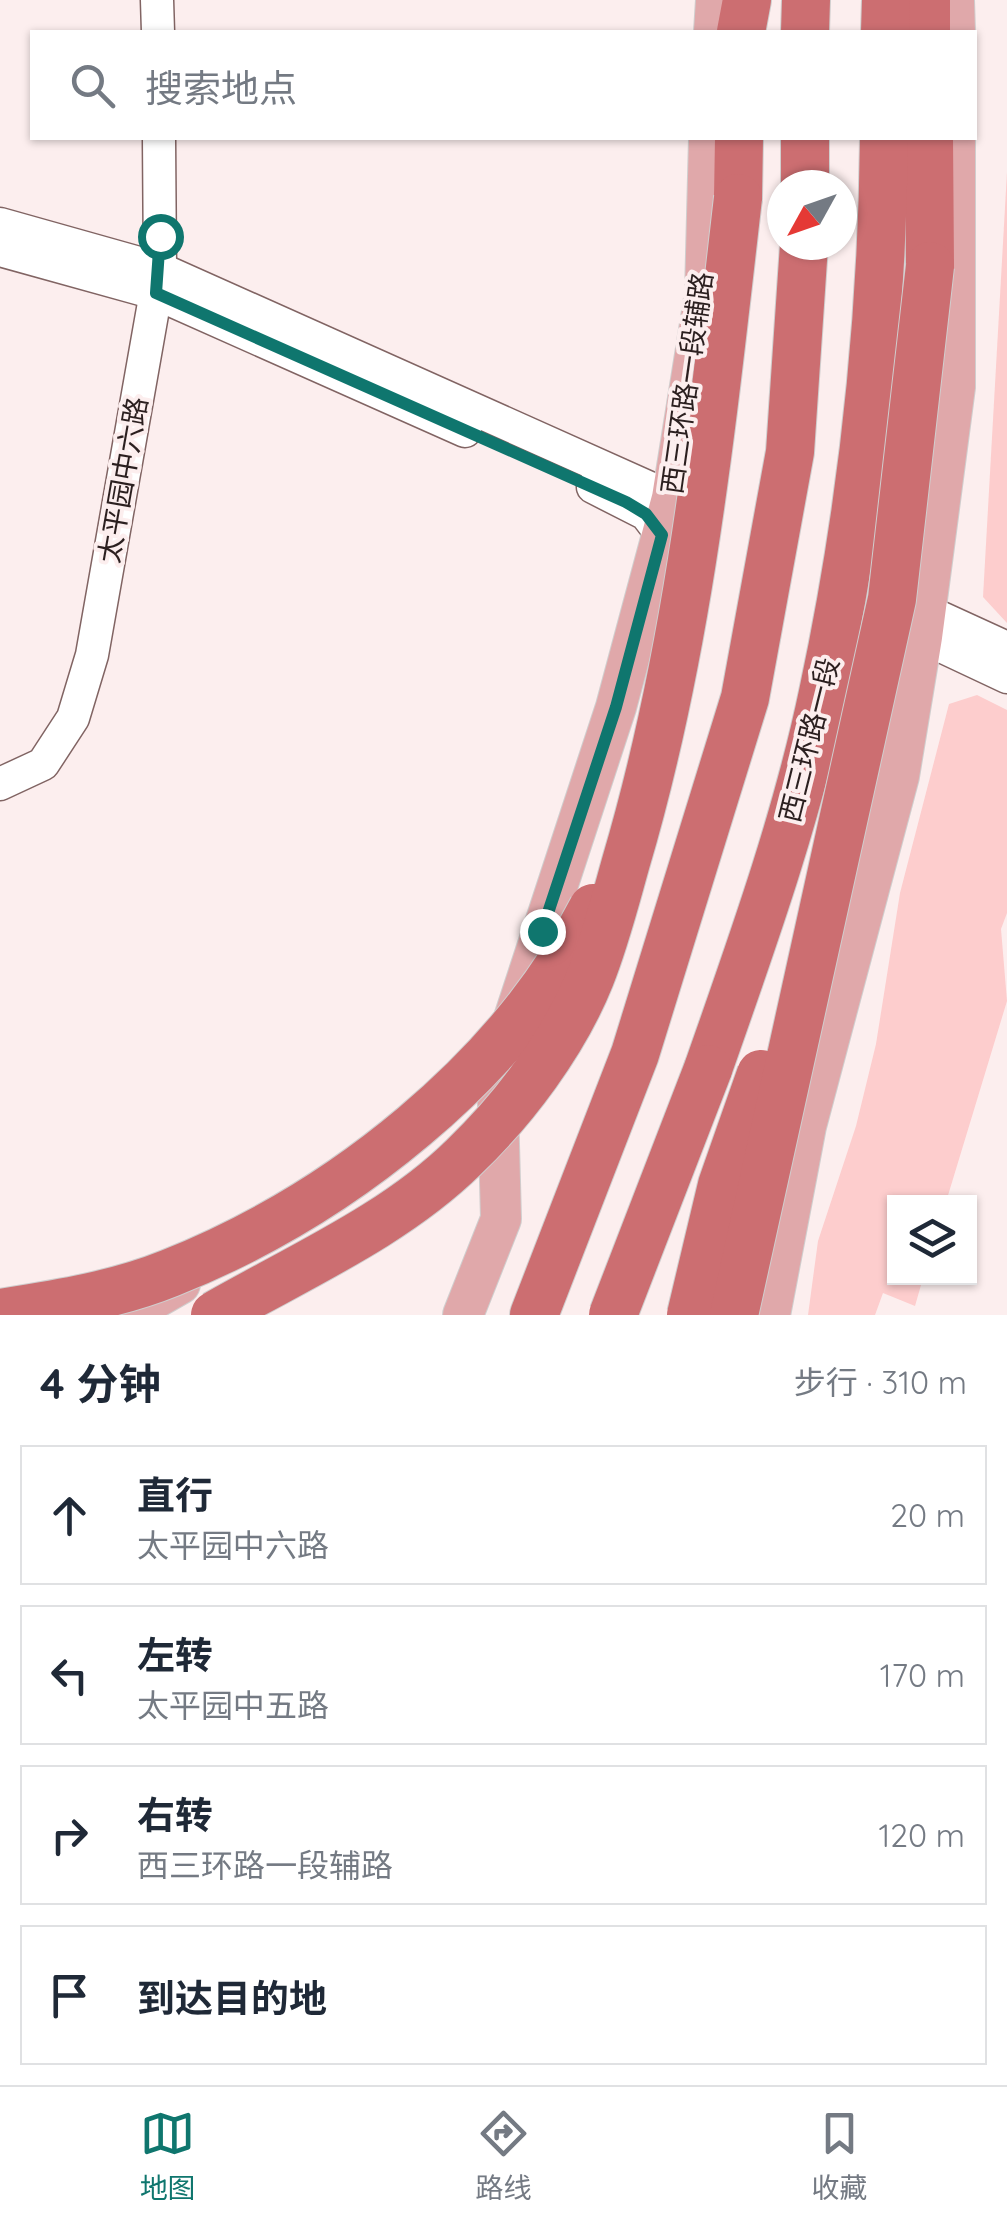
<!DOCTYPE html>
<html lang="zh">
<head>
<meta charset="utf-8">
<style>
	body { margin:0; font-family:Quicksand,"Noto Sans SC",sans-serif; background:#f6f6f7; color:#1f2937 }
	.controls { position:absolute; right:30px; bottom:30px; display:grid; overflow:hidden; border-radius:0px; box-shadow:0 2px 8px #0004 }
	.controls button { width:90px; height:90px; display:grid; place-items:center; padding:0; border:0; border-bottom:2px solid #e0e1e3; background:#fff; color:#1f2937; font:50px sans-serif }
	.compass { position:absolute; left:767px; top:170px; width:90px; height:90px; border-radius:50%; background:#fff; box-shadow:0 2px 8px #0004; rotate:230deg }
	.stop { position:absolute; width:30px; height:30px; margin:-22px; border:8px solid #0f766e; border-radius:50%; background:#fff }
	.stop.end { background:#0f766e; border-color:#fff; box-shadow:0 2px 10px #0008 }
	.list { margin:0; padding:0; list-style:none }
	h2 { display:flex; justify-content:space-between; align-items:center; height:130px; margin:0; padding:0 40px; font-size:42px }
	h2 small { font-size:32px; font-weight:400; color:#747a83 }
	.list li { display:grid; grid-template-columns:65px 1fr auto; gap:30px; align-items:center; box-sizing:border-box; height:140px; margin:0 20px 20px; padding:0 20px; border:2px solid #e0e1e3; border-radius:0px }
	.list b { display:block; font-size:38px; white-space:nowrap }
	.list p { margin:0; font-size:32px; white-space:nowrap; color:#747a83 }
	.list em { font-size:32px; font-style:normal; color:#747a83 }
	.icon { flex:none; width:55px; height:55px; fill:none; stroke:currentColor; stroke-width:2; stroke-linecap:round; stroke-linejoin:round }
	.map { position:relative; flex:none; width:1007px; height:1315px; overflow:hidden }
	.search { position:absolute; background:#fff; box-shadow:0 2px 8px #0004; left:30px; right:30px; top:30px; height:110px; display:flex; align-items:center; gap:25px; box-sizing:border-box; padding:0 35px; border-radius:0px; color:#747a83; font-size:38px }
	.sheet { height:770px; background:#fff }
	nav { display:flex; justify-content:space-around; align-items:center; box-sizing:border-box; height:140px; border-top:2px solid #e0e1e3; background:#fff; font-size:28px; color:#747a83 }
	nav a { display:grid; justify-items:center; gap:5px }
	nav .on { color:#0f766e }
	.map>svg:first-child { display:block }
	.green { fill:#fdcdcd }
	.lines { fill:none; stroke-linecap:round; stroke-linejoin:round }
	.minor-casing { stroke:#816463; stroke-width:35 }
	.major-casing { stroke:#d0cece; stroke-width:42 }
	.highway-casing { stroke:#d0cece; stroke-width:50 }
	.minor { stroke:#fff; stroke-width:32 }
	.major { stroke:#e0a8aa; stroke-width:40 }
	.highway { stroke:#cc6e71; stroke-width:48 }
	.highway-bridge-casing { stroke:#d0cece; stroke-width:50; stroke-linecap:butt }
	.highway-bridge { stroke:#cc6e71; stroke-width:48 }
	.route { stroke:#0f766e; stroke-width:12 }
	.labels { text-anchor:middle; stroke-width:8; stroke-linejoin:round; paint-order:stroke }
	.street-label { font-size:28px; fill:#2b1f1f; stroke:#fceeee }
</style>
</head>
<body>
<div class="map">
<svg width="1007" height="1315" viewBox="0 0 1007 1315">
	<rect width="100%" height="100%" fill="#fceeee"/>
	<g class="green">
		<path d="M1007,172V623L983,597Z"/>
		<path d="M977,695L1007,710V913L1001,929L1007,1001L946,1202H894V1278H923L915,1306L883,1293L875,1315H808L818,1241L856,1126L876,1044L900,893L949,704Z"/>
	</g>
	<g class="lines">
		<defs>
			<g id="minor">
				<path d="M157,0L158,32"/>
				<path d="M0,224L160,269L672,498"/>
				<path d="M0,250L155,293L465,431"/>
				<path d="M593,487L646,514L662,535"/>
				<path d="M926,611L1007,648"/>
				<path d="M922,637L1007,677"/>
				<path d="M0,784L43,764L73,718L92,655L160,269L159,138"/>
			</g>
			<g id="major">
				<path d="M954,0L955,32"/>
				<path d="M714,32L716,0"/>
				<path d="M126,1315L180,1284"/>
				<path d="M463,1315L501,1219L497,1070L616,707L672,498L705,293L709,138"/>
				<path d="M770,1315L806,1126L899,776L922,637L955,387V138"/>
			</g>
			<g id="highway">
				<path d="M926,0V32"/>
				<path d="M741,32L747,0"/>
				<path d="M805,32L806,0"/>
				<path d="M885,32L886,0"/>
				<path d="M929,138L930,266"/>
				<path d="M805,185V138"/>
				<path d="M738,198L739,138"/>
				<path d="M708,1069C751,946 796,822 823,693C862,511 882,323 884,138"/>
				<path d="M534,1315L635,1054L745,698L790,452L804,245"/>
			</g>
		</defs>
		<use href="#minor" class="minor-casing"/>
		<use href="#major" class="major-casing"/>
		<use href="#highway" class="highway-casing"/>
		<use href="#minor" class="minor"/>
		<use href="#major" class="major"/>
		<use href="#highway" class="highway"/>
		<defs>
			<g id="highway-bridge">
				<path d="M0,1313C57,1304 116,1295 170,1273C340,1205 509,1072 593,908"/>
				<path d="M215,1315C299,1267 395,1225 464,1157C514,1109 564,1043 590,978C605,941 615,901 626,862C690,646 712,422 738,198"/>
				<path d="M613,1315L708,1069"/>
				<path d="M691,1315L722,1185L761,1074"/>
				<path d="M734,1315L892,599L930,266"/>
			</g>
		</defs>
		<use href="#highway-bridge" class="highway-bridge-casing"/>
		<use href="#highway-bridge" class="highway-bridge"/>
	</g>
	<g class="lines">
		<path class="route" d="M160,236L156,293L626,502L646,514L662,535L616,707L542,931"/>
	</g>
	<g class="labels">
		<g class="street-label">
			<text transform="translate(687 383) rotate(-82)" y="10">西三环路一段辅路</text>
			<text transform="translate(123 480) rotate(-80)" y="10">太平园中六路</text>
			<text transform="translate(809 740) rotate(-76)" y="10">西三环路一段</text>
		</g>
	</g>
</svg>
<div class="controls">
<button><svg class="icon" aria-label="layers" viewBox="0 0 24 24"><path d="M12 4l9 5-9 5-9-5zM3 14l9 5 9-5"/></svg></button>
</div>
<svg class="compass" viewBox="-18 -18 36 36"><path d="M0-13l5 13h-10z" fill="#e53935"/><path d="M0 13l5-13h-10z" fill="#747a83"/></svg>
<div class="stop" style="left:160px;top:236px"></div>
<div class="stop end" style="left:542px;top:931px"></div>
<div class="search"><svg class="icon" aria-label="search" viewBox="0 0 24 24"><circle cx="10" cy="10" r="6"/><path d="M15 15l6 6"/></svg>搜索地点</div>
</div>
<section class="sheet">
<h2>4 分钟<small>步行 · 310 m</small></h2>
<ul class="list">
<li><svg class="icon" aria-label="ahead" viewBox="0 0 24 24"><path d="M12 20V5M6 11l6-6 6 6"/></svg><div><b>直行</b><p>太平园中六路</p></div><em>20 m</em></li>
<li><svg class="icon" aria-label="left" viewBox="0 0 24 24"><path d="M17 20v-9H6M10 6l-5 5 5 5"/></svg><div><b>左转</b><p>太平园中五路</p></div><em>170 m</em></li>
<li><svg class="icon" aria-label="right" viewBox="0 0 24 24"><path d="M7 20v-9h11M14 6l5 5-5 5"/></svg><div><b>右转</b><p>西三环路一段辅路</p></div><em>120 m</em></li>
<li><svg class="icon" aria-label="arrive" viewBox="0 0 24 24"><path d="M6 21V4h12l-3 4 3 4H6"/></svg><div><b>到达目的地</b></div></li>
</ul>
</section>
<nav>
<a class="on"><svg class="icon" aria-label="map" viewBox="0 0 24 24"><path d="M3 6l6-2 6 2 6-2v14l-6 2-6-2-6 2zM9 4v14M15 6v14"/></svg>地图</a>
<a><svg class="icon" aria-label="directions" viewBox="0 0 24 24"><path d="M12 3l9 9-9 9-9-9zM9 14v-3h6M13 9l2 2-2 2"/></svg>路线</a>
<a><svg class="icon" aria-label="saved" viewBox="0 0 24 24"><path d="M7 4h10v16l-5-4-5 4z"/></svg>收藏</a>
</nav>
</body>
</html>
